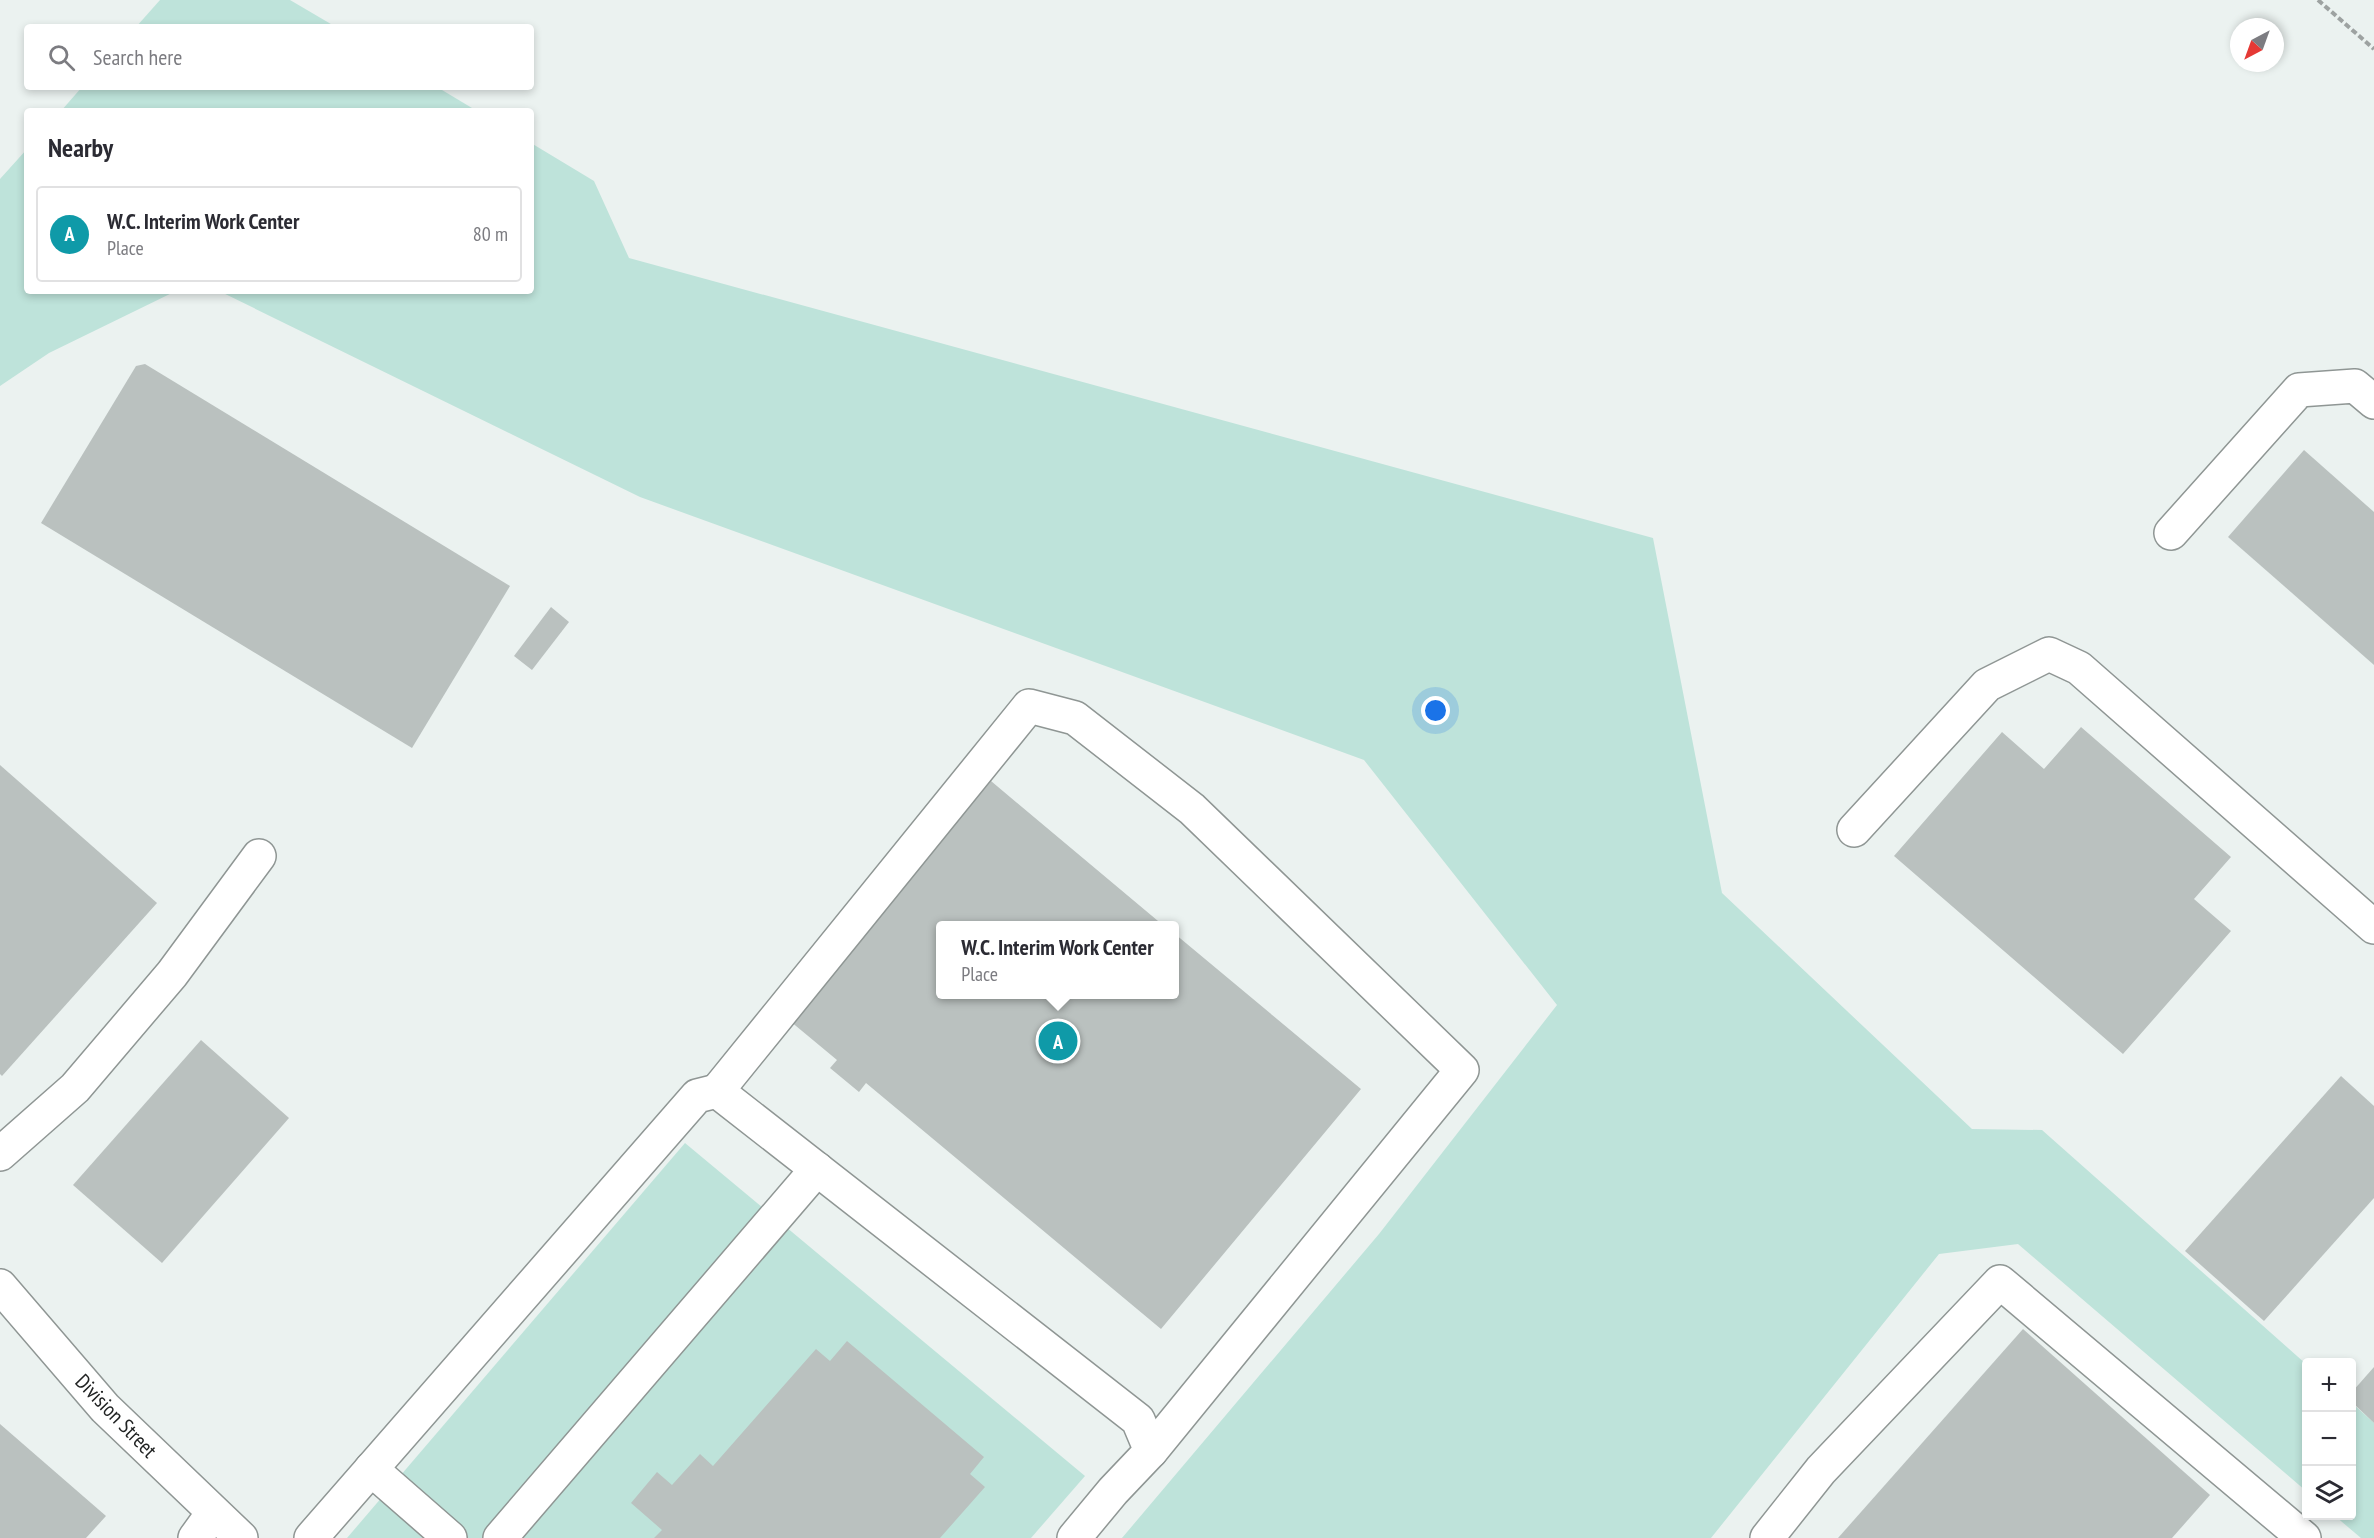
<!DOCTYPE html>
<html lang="en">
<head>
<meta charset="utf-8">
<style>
	body { margin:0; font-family:"PT Sans Narrow",sans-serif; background:#f7f7f7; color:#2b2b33 }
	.controls { position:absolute; right:18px; bottom:18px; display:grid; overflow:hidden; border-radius:6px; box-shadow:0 3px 9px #0003 }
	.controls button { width:54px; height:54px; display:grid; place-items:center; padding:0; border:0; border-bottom:2px solid #e1e1e2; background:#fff; color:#2b2b33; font:30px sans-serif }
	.compass { position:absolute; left:2230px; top:18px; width:54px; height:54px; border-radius:50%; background:#fff; box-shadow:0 3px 9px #0003; rotate:221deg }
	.you { position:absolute; left:1436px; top:711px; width:21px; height:21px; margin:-15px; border:4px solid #fff; border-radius:50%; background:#1a73e8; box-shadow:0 0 0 9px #1a73e833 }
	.badge { display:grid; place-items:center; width:39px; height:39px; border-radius:50%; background:#307365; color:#fff; font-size:20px; font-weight:700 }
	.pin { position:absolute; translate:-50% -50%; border:3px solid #fff; box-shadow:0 2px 6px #0006 }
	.popup { position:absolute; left:936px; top:921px; width:243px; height:78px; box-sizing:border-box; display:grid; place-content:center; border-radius:6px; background:#fff; filter:drop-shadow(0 2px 4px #0005); font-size:20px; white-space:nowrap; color:#7c7c81 }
	.popup b { font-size:22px; color:#2b2b33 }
	.popup::after { content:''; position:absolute; left:50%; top:100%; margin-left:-12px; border:12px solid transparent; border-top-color:#fff }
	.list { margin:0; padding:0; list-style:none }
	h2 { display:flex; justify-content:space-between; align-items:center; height:78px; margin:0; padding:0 24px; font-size:26px }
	h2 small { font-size:20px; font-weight:400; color:#7c7c81 }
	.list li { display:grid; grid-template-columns:39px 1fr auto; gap:18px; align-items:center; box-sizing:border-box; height:96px; margin:0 12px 12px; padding:0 12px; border:2px solid #e1e1e2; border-radius:6px }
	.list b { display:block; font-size:22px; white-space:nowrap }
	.list p { margin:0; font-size:20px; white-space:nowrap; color:#7c7c81 }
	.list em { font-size:20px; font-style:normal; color:#7c7c81 }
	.icon { flex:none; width:33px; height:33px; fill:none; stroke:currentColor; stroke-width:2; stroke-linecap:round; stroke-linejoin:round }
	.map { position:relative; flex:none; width:2374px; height:1538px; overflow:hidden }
	.search { position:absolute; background:#fff; box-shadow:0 3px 9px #0003; left:24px; top:24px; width:510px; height:66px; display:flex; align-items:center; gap:15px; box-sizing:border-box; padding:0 21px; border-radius:6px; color:#7c7c81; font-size:22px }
	.panel { position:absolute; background:#fff; box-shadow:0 3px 9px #0003; left:24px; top:108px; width:510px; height:186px; border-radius:6px }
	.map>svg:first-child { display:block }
	.green { fill:#bee3da }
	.building { fill:#bac1bf }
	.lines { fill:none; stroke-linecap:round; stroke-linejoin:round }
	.minor-casing { stroke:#8f9694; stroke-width:36 }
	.path { stroke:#9da2a1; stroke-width:4; stroke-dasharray:6 3; stroke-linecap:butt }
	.minor { stroke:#fff; stroke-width:33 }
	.labels { text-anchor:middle; stroke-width:4.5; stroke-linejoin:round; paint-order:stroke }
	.street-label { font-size:21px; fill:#212323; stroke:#fff }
</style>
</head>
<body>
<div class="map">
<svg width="2374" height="1538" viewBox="0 0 2374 1538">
	<rect width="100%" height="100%" fill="#ebf2f0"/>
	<g class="green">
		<path d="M160,0H290L336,27H136Z"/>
		<path d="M82,87H437L477,111H61Z"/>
		<path d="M531,143L594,181L629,258L1653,538L1722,893L1972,1129L2042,1130L2306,1364V1491L2018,1244L1939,1254L1711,1538H1122L1379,1234L1557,1005L1364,760L640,497L219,291H531Z"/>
		<path d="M27,149V291H176L49,353L0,386V179Z"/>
		<path d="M685,1143L1085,1476L1031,1538H347Z"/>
		<path d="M2352,1403L2374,1423V1538H2361L2335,1516H2352Z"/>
	</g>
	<g class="building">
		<path d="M145,364L510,586L412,748L41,523L136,366Z"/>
		<path d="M2304,450L2374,512V665L2228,537Z"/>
		<path d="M551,607L569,622L532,670L514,656Z"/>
		<path d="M2081,727L2231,857L2194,899L2231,931L2123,1054L1894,856L2002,732L2044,769Z"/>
		<path d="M0,765L157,903L2,1076L0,1074Z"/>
		<path d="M991,781L1164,926H941V994H1175V934L1361,1089L1161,1329L866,1083L859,1092L830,1068L837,1060L790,1021Z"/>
		<path d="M201,1040L289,1118L162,1263L73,1185Z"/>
		<path d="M2341,1076L2374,1106V1198L2264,1321L2185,1251Z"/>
		<path d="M2023,1329L2210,1495L2172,1538H1838Z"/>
		<path d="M847,1341L984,1457L970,1474L985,1487L940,1538H654L662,1530L631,1503L657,1472L672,1485L700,1454L713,1466L816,1349L830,1361Z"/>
		<path d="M2374,1367V1423L2352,1402V1392Z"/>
		<path d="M0,1424L106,1516L86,1538H0Z"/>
	</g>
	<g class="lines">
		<defs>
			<g id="minor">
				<path d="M2171,533L2299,390L2355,386L2374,402"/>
				<path d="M1854,830L1987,685L2049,654L2079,668L2374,927"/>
				<path d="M717,1091L1029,706L1075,718L1192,809L1462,1070L1151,1451"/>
				<path d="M0,1154L75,1088L172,974L259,856"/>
				<path d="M0,1286L105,1408L241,1538"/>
				<path d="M371,1469L450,1538"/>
				<path d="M195,1538L213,1513"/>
				<path d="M311,1538L697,1096L717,1091L1138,1420L1151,1451L1113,1491L1074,1538"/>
				<path d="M500,1538L817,1169"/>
				<path d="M1767,1538L1821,1470L2000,1282L2304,1538"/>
			</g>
		</defs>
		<use href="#minor" class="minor-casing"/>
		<path class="path" d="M2318,0L2374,49"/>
		<use href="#minor" class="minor"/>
	</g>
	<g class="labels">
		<g class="street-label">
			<text transform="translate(116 1416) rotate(46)" y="7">Division Street</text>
		</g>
	</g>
</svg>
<div class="controls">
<button>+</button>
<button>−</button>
<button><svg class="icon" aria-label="layers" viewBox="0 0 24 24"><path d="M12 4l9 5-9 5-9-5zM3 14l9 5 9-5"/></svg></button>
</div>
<svg class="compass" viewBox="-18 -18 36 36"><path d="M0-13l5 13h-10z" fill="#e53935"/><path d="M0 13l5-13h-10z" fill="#7c7c81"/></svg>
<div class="you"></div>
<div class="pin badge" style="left:1058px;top:1041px;background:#0f9aa8">A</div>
<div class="popup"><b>W.C. Interim Work Center</b>Place</div>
<div class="search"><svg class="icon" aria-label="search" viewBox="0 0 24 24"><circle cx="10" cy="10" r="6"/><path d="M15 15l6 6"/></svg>Search here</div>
<section class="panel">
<h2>Nearby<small></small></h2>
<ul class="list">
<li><span class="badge" style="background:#0f9aa8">A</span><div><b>W.C. Interim Work Center</b><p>Place</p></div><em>80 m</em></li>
</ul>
</section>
</div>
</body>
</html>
